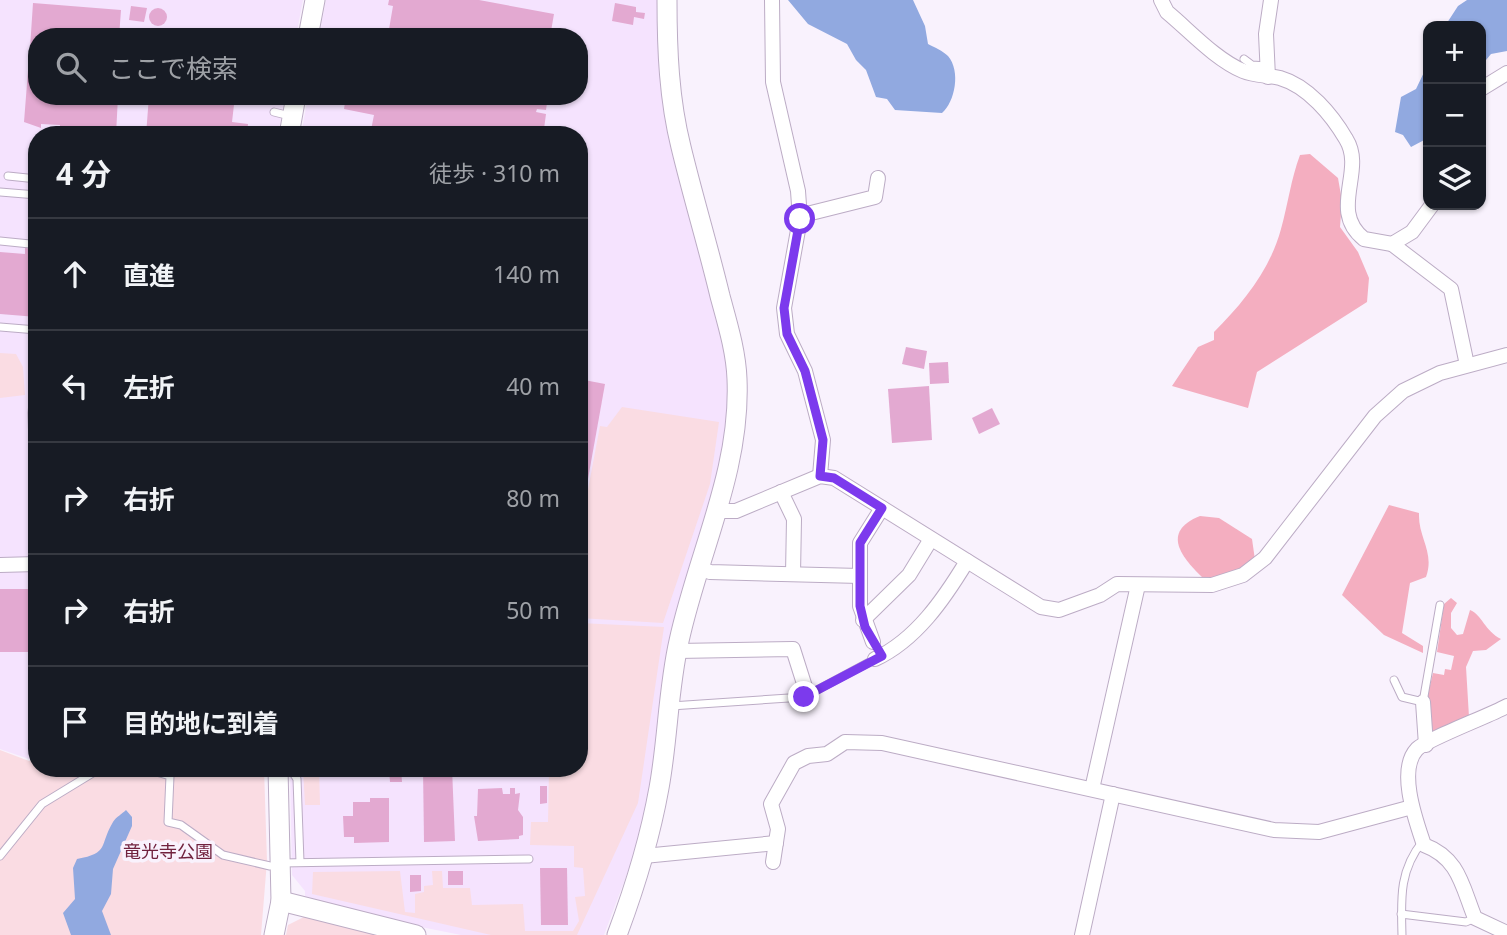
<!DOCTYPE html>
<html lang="ja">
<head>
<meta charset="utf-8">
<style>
	body { margin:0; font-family:"Noto Sans","Noto Sans JP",sans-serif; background:#20242c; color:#f1f3f6 }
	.controls { position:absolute; right:21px; top:21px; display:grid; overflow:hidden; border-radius:14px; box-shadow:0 2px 5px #0004 }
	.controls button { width:63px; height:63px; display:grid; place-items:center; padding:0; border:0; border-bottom:2px solid #363941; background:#171b24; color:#f1f3f6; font:35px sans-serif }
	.stop { position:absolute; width:21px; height:21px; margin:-16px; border:5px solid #7c3aed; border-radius:50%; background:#fff }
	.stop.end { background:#7c3aed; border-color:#fff; box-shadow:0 2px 7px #0008 }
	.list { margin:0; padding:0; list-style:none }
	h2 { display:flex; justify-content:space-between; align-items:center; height:91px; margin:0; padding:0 28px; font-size:30px }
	h2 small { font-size:23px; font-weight:400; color:#9ea1a6 }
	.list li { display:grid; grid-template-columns:46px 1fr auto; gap:21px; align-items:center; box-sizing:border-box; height:112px; padding:0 28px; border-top:2px solid #363941 }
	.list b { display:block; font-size:26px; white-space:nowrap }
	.list em { font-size:23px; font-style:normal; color:#9ea1a6 }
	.icon { flex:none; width:38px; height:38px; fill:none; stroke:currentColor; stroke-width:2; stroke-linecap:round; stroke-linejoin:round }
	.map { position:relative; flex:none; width:1507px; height:935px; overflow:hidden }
	.search { position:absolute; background:#171b24; box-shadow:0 2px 5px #0004; left:28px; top:28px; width:560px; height:77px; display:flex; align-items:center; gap:18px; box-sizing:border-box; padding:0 24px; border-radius:28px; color:#9ea1a6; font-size:26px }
	.panel { position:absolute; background:#171b24; box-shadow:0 2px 5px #0004; left:28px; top:126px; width:560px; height:651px; border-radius:28px }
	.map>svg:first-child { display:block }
	.built { fill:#f5e3fe }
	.green { fill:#fadce3 }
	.forest { fill:#f4aec0 }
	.water { fill:#91a9e0 }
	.building { fill:#e3a9d1 }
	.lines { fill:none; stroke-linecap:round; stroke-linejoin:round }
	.lane-casing { stroke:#bcacc5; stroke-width:9 }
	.street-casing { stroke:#bcacc5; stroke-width:16 }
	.secondary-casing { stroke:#bcacc5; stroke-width:21 }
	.lane { stroke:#fff; stroke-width:7 }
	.street { stroke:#fff; stroke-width:14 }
	.secondary { stroke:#fff; stroke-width:19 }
	.route { stroke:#7c3aed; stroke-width:9 }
	.labels { text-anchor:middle; stroke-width:7; stroke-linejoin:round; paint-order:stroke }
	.park-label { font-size:18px; fill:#71223e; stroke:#f9f2fd }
</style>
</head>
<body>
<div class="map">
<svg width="1507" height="935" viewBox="0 0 1507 935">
	<rect width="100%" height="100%" fill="#f9f2fd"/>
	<g class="built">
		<path d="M0,0H303L296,37H37V96H285L278,135H37V758L29,759L0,749Z"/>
		<path d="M326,0H659L727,361V439L639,842L604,935H461L401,923L305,896V891L292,875L290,768H579V135H301L308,96H579V37H319Z"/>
	</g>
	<g class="green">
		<path d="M0,353L16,354L23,367L25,395L0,398Z"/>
		<path d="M622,407L719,422L710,484L663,623L579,618V537L600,426L607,427Z"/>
		<path d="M579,623L664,627L638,803L577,935H491L312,894L313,872L400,871L405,912L415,913V894L424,892V886L433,885L432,871H442L443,888H470L472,905L523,904L525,931H573L579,921L575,897L585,896L583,868L574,867V846L530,845L531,822H548L549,769L542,768H579Z"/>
		<path d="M0,750L29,761L37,759V768H264L267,861L261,935H0Z"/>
		<path d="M303,768H319L320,805H305Z"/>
		<path d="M306,916L375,935H286L288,925Z"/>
	</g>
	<g class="forest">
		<path d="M1310,154L1338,178L1342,201L1340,227L1358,252L1369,278L1367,302L1257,372L1248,408L1172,386L1198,347L1214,340V332C1243,303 1270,270 1281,229C1288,204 1291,179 1300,155Z"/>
		<path d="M1389,505L1419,513C1418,538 1435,552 1426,577L1410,583L1402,633L1423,646V653L1384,635L1342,595Z"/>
		<path d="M1200,516L1219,518L1252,539L1255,560L1232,574L1204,579C1182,558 1160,532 1200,516Z"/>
		<path d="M1451,598L1457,603L1451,613V628L1457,635L1463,634L1470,610C1482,615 1485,631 1501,639L1486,650L1473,651L1466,667L1469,717L1431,734L1427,698L1433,673L1444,675L1445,669L1451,670L1454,656L1437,652L1444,604Z"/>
	</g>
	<g class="water">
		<path d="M788,0H913L925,26L928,44C934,47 943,51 948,56C961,71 955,102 942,113L895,110L887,99L876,97L866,70L856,60L847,44L808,24Z"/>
		<path d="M1467,0H1507V51L1491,54L1481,66V26H1445L1458,6Z"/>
		<path d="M1428,64V138L1411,147L1403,135L1395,132L1401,97L1416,89Z"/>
		<path d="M126,810L132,817V826L113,869L111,894L102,911L111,935H71L63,913L75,899L73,868L77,859C110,853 99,845 113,822C116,817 122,814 126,810Z"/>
	</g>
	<g class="building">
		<path d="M389,0H479L554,14L550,37H357L358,30L388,35L393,6L388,5Z"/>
		<path d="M33,3L121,10L119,37H37V48H30Z"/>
		<path d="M615,3L636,7V12L645,13L644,19L634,17L633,25L612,21Z"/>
		<path d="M131,6L147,8L144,22L129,20Z"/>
		<circle cx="158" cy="17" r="9"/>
		<path d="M189,31L233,35L232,37H189Z"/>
		<path d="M29,58L37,59V96H118L116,135H59L60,125L41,124V128L24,122Z"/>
		<path d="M149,96H235L232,122L248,124L247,133L146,135Z"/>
		<path d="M346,96H548L546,110L537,109L536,112L546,114L544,129L533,127L532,135H370L374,115L344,109Z"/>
		<path d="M25,248L35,249L37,256V317L0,314V252L25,254Z"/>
		<path d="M906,347L927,351L924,369L902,364Z"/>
		<path d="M948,362L949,383L930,384L929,363Z"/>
		<path d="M579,379L605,384L581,518L579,517Z"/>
		<path d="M929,386L932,440L892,443L888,389Z"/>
		<path d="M992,408L1000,424L979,434L972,418Z"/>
		<rect x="0" y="589" width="37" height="63"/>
		<path d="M389,768H401L402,782H390Z"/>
		<path d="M423,768H452L455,841L424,842Z"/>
		<path d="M540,786H547V803L540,804Z"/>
		<path d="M502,788L503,794H510V788H515V794L520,793L518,810L523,817V835L519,836V839L478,841L474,816H477L478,789Z"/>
		<path d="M370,798H389V842L354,843V837H344L343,816H353V802H370Z"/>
		<path d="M540,868H567L568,925H541Z"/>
		<rect x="448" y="871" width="15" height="14"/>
		<path d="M410,875H421V891L410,892Z"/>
	</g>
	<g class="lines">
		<defs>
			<g id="lane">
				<path d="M1244,59L1252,65L1267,66"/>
				<path d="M274,112L290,116"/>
				<path d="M8,176L37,179"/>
				<path d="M0,192L37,195"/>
				<path d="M0,241L30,244L37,239"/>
				<path d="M0,327L37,330"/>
				<path d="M36,547L32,413L37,364"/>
				<path d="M1394,680L1402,697L1423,702L1440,605"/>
				<path d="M671,706L804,697L875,659"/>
				<path d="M143,768L170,776L168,822L181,825L223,855L270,866"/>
				<path d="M290,768L297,779L300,862"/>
				<path d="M0,856L42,804L101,768"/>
				<path d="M281,863L529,859"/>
				<path d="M1401,914L1466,922L1475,918"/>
				<path d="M1402,935C1401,899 1399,870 1423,841"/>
			</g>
			<g id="street">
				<path d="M772,0L773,82L798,191L800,219L784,308L787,334L805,371L823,440L820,476"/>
				<path d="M1161,0L1167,12C1190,31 1215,59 1243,71C1255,76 1268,75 1280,78C1308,86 1332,115 1346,139C1366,171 1328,210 1364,239L1392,244L1412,232L1432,205"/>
				<path d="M1268,77L1266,34L1271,0"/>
				<path d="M1481,89L1507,73"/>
				<path d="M799,216L875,197L878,178"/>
				<path d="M1392,244L1451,289L1467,365"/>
				<path d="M781,492L794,519L793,574"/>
				<path d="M719,511H736L820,476L834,478L1041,607L1059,610L1100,595L1117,584L1212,585L1243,575L1265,558L1375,416L1403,391L1440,373L1507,355"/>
				<path d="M0,565L37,564"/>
				<path d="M698,568L710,572L860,576"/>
				<path d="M863,620L909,575L931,539"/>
				<path d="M873,642L860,606V543L882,508"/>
				<path d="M677,651L793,649L806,690"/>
				<path d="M875,659C916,640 944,599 967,561"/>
				<path d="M1423,702L1426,745"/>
				<path d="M1507,706C1489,716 1427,739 1417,749C1397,770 1416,821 1424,845C1459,858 1462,886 1475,918L1507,933"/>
				<path d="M1092,789L1138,585"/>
				<path d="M644,856L776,843"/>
				<path d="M773,862L778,829L771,804L794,763L808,756L827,754L845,742L882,743L1274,830L1319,832L1412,807"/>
				<path d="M1082,935L1113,794"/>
			</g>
			<g id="secondary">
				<path d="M308,37L315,0"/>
				<path d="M289,135L296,96"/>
				<path d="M281,901L416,935"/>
				<path d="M274,935L281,901L278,768"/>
				<path d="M617,935C635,887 650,838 659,788C668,739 668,689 679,641C698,553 741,471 737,379C736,351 727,322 720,296C708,246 693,197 681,147C669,99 667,50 667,0"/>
			</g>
		</defs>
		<use href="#lane" class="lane-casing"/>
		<use href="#street" class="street-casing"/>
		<use href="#secondary" class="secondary-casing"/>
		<use href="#lane" class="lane"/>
		<use href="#street" class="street"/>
		<use href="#secondary" class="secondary"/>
	</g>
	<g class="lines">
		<path class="route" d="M800,219L784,308L787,334L805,371L823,440L820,476L834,478L882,508L860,543V606L865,627L882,656L804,697"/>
	</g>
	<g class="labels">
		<g class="park-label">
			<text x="168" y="858">竜光寺公園</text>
		</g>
	</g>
</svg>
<div class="controls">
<button>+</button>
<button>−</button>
<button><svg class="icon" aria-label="layers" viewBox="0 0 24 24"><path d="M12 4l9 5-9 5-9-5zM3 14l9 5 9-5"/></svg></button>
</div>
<div class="stop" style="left:800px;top:219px"></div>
<div class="stop end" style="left:804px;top:697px"></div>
<div class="search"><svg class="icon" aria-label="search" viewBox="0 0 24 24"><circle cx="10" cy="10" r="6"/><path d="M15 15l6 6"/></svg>ここで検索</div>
<section class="panel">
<h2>4 分<small>徒歩 · 310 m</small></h2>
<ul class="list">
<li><svg class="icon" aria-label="ahead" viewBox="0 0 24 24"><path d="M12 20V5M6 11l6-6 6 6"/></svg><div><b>直進</b></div><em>140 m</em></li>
<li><svg class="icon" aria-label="left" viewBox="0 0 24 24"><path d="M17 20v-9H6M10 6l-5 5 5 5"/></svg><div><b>左折</b></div><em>40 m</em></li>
<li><svg class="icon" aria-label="right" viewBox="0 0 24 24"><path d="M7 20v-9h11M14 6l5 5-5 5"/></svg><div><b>右折</b></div><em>80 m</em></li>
<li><svg class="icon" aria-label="right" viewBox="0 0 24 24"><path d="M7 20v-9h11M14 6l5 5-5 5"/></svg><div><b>右折</b></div><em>50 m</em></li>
<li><svg class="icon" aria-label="arrive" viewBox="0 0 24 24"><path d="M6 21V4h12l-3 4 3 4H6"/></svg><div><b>目的地に到着</b></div></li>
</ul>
</section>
</div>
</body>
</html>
